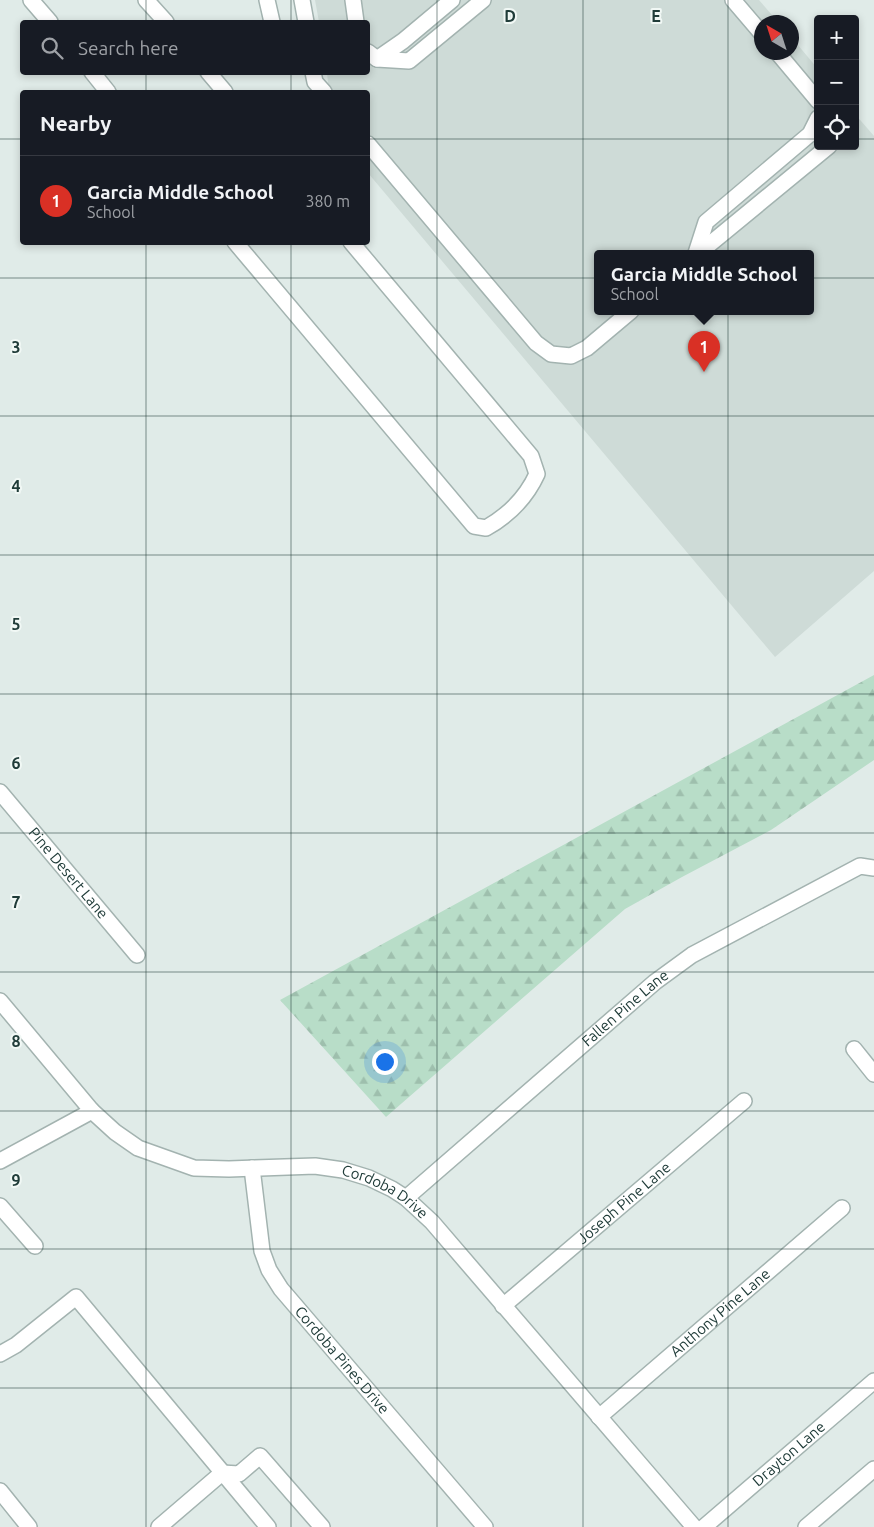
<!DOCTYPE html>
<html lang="en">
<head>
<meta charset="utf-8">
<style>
	body { margin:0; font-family:Ubuntu,sans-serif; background:#20242c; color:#f1f3f6 }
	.controls { position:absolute; right:15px; top:15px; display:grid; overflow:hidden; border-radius:5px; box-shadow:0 2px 8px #0003 }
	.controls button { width:45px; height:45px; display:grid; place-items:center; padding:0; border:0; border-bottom:1px solid #363941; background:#171b24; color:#f1f3f6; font:25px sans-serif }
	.compass { position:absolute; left:754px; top:15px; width:45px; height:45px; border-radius:50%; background:#171b24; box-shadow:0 2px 8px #0003; rotate:321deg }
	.you { position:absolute; left:384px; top:1061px; width:18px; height:18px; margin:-12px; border:4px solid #fff; border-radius:50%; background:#1a73e8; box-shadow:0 0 0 8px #1a73e833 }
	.badge { display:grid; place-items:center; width:32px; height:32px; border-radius:50%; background:#d93025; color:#fff; font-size:16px; font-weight:700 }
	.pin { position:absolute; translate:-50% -41px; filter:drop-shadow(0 1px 2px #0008) }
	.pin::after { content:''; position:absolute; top:26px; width:18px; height:15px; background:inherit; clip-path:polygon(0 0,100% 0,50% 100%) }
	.popup { position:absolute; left:594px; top:250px; width:220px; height:65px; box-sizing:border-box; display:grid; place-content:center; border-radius:5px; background:#171b24; filter:drop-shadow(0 1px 4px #0005); font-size:16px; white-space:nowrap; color:#9ea1a6 }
	.popup b { font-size:19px; color:#f1f3f6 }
	.popup::after { content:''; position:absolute; left:50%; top:100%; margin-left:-10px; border:10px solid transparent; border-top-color:#171b24 }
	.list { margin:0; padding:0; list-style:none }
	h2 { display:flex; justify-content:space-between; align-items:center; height:65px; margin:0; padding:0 20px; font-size:21px }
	h2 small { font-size:16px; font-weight:400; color:#9ea1a6 }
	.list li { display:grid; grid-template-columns:32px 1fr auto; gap:15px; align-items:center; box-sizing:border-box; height:90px; padding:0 20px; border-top:1px solid #363941 }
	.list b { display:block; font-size:19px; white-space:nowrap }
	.list p { margin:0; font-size:16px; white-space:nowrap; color:#9ea1a6 }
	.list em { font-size:16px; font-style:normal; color:#9ea1a6 }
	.icon { flex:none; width:28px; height:28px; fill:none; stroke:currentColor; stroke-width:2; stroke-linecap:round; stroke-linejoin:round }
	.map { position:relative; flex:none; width:874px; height:1527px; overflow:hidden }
	.search { position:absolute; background:#171b24; box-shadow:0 2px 8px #0003; left:20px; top:20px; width:350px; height:55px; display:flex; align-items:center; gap:12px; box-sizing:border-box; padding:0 18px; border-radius:5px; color:#9ea1a6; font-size:19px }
	.panel { position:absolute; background:#171b24; box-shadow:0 2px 8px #0003; left:20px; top:90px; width:350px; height:155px; border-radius:5px }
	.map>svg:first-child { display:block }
	.built { fill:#cedbd7; fill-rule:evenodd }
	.forest { fill:url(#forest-firs) }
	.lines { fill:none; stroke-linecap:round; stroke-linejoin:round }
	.minor-casing { stroke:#a3b3b0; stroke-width:18 }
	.minor { stroke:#fff; stroke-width:15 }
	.grid { fill:none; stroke:#203c39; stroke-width:1; stroke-opacity:0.55 }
	.labels { text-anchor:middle; stroke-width:4; stroke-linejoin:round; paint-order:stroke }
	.street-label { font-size:15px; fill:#203c39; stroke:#f1f8f5 }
	.grid-label { font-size:16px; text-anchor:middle; font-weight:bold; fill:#203c39; stroke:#f1f8f5; stroke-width:4; stroke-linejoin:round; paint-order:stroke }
</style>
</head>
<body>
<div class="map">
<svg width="874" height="1527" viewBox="0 0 874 1527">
	<defs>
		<pattern id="forest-firs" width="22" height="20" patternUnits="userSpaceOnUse" patternTransform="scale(1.25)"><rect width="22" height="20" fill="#b8ddc8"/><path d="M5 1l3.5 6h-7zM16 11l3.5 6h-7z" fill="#9ebfad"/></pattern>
	</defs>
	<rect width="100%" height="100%" fill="#e0ebe8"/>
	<path class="built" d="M315,0H759L778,22H762V52H792V38L818,69V146H855V114L874,136V571L775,657L368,173V92H329L327,73L368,72V22H319ZM598,253H810V311H598Z"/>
	<path class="forest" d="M874,675V760L771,830L682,877L625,909L386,1117L280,1000Z"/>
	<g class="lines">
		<defs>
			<g id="minor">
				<path d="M31,0L50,22"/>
				<path d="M146,0L166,22"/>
				<path d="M267,0L272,22"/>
				<path d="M302,0L306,22"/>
				<path d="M353,0L356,22"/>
				<path d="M733,0L762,34"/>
				<path d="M368,52L377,59L409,61L483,0"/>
				<path d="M777,52L818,101"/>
				<path d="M377,59L403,41L452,0"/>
				<path d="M92,72L108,92"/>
				<path d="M208,72L225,92"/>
				<path d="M313,72L315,82L324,92"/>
				<path d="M368,144L536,343L551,354L571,356L587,348L631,311"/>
				<path d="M235,242L474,526L486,528C509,515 526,498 537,474L531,456L351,242"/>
				<path d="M696,253L706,222L810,134L818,118"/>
				<path d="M699,253L829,146"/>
				<path id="s1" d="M0,792L137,955"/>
				<path id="s2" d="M0,1001L92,1111L115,1132L138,1148L194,1168L229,1169L315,1166L343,1170L369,1178L392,1189L406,1198L432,1222L694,1527"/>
				<path d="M854,1049L874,1074"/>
				<path d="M0,1161L92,1111"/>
				<path id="s3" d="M252,1168L262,1251L269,1270L281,1289L485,1527"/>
				<path id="s4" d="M406,1198L655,982L692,955L860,866L874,868"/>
				<path d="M0,1206L35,1246"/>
				<path id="s5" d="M503,1306L744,1101"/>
				<path d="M0,1354L16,1345L76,1297L268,1527"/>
				<path id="s6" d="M599,1417L842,1208"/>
				<path d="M0,1491L29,1527"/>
				<path d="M159,1527L222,1473L239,1474L260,1456L322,1527"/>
				<path id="s7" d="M704,1527L874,1381"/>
				<path d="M806,1527L874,1469"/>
			</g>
		</defs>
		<use href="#minor" class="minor-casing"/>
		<use href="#minor" class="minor"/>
	</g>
	<path class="grid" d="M146,0V22M291,0V22M437,0V1527M583,0V1527M728,0V1527M146,72V92M291,72V92M0,139H22M368,139H818M855,139H874M146,242V1527M291,242V1527M0,278H874M0,416H874M0,555H874M0,694H874M0,833H874M0,972H874M0,1111H874M0,1249H874M0,1388H874"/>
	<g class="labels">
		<g class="street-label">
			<text dy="5" stroke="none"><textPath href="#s1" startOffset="106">Pine Desert Lane</textPath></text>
			<text dy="5" stroke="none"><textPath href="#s4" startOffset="290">Fallen Pine Lane</textPath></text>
			<text dy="5" stroke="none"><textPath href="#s2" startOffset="459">Cordoba Drive</textPath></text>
			<text dy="5" stroke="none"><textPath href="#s5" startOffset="159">Joseph Pine Lane</textPath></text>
			<text dy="5" stroke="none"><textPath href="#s6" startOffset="160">Anthony Pine Lane</textPath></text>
			<text dy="5" stroke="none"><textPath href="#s3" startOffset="220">Cordoba Pines Drive</textPath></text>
			<text dy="5" stroke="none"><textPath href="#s7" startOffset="112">Drayton Lane</textPath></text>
		</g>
	</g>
	<g class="grid-label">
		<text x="510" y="22">D</text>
		<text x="656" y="22">E</text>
		<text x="16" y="353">3</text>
		<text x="16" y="492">4</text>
		<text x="16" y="630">5</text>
		<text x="16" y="769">6</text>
		<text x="16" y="908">7</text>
		<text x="16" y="1047">8</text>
		<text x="16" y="1186">9</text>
	</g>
</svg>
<div class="controls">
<button>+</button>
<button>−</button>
<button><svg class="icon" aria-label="locate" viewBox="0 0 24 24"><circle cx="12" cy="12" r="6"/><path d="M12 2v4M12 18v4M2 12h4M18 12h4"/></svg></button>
</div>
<svg class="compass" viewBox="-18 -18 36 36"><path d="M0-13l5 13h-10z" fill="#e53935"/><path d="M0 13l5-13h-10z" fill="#9ea1a6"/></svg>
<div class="you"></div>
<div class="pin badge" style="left:704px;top:372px">1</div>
<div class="popup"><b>Garcia Middle School</b>School</div>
<div class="search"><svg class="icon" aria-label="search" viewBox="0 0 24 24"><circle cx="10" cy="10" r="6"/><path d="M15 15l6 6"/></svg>Search here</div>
<section class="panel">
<h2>Nearby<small></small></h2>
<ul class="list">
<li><span class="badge">1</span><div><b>Garcia Middle School</b><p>School</p></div><em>380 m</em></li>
</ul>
</section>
</div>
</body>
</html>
